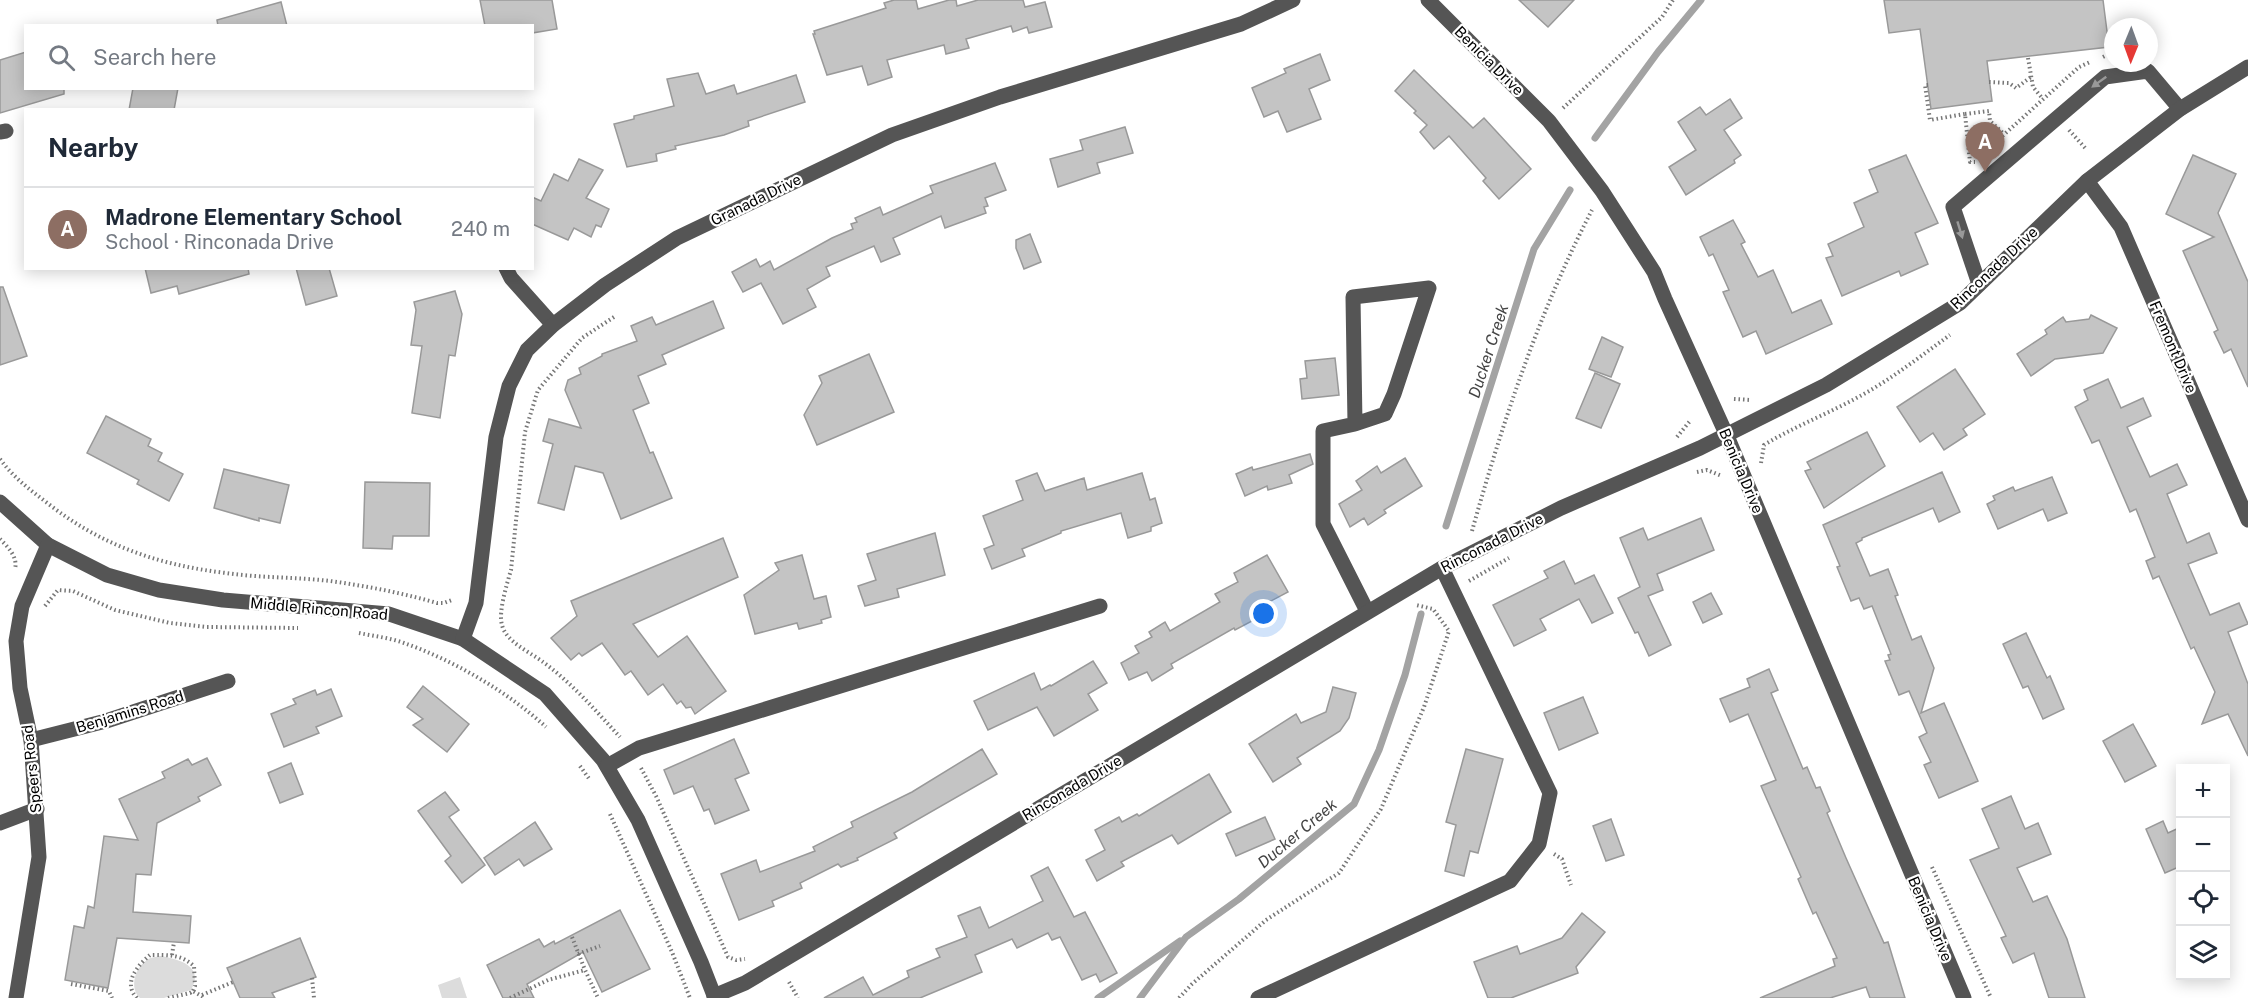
<!DOCTYPE html>
<html lang="en">
<head>
<meta charset="utf-8">
<style>
	body { margin:0; font-family:"Public Sans",sans-serif; background:#f6f6f7; color:#1f2937 }
	.controls { position:absolute; right:18px; bottom:18px; display:grid; overflow:hidden; border-radius:0px; box-shadow:0 3px 15px #0003 }
	.controls button { width:54px; height:54px; display:grid; place-items:center; padding:0; border:0; border-bottom:2px solid #e0e1e3; background:#fff; color:#1f2937; font:30px sans-serif }
	.compass { position:absolute; left:2104px; top:18px; width:54px; height:54px; border-radius:50%; background:#fff; box-shadow:0 3px 15px #0003; rotate:181deg }
	.you { position:absolute; left:1264px; top:614px; width:21px; height:21px; margin:-15px; border:4px solid #fff; border-radius:50%; background:#1a73e8; box-shadow:0 0 0 9px #1a73e833 }
	.badge { display:grid; place-items:center; width:39px; height:39px; border-radius:50%; background:#000; color:#fff; font-size:20px; font-weight:700 }
	.pin { position:absolute; translate:-50% -50px; filter:drop-shadow(0 2px 3px #0008) }
	.pin::after { content:''; position:absolute; top:32px; width:21px; height:18px; background:inherit; clip-path:polygon(0 0,100% 0,50% 100%) }
	.list { margin:0; padding:0; list-style:none }
	h2 { display:flex; justify-content:space-between; align-items:center; height:78px; margin:0; padding:0 24px; font-size:26px }
	h2 small { font-size:20px; font-weight:400; color:#747a83 }
	.list li { display:grid; grid-template-columns:39px 1fr auto; gap:18px; align-items:center; box-sizing:border-box; height:84px; padding:0 24px; border-top:2px solid #e0e1e3 }
	.list b { display:block; font-size:22px; white-space:nowrap }
	.list p { margin:0; font-size:20px; white-space:nowrap; color:#747a83 }
	.list em { font-size:20px; font-style:normal; color:#747a83 }
	.icon { flex:none; width:33px; height:33px; fill:none; stroke:currentColor; stroke-width:2; stroke-linecap:round; stroke-linejoin:round }
	.map { position:relative; flex:none; width:2248px; height:998px; overflow:hidden }
	.search { position:absolute; background:#fff; box-shadow:0 3px 15px #0003; left:24px; top:24px; width:510px; height:66px; display:flex; align-items:center; gap:15px; box-sizing:border-box; padding:0 21px; border-radius:0px; color:#747a83; font-size:22px }
	.panel { position:absolute; background:#fff; box-shadow:0 3px 15px #0003; left:24px; top:108px; width:510px; height:162px; border-radius:0px }
	.map>svg:first-child { display:block }
	.green { fill:#dcdcdc }
	.lines { fill:none; stroke-linecap:round; stroke-linejoin:round }
	.stream { stroke:#a3a3a3; stroke-width:7 }
	.building { fill:#c4c4c4; stroke:#999; stroke-width:1.5 }
	.path { stroke:#777; stroke-width:4; stroke-dasharray:1.5 3; stroke-linecap:butt }
	.minor { stroke:#555; stroke-width:15 }
	.oneway { fill:#999 }
	.labels { text-anchor:middle; stroke-width:4.5; stroke-linejoin:round; paint-order:stroke }
	.street-label { font-size:15px; fill:#000; stroke:#fff }
	.water-label { font-size:16px; font-style:italic; fill:#444; stroke:#fff }
</style>
</head>
<body>
<div class="map">
<svg width="2248" height="998" viewBox="0 0 2248 998">
	<rect width="100%" height="100%" fill="#fff"/>
	<g class="green">
		<path d="M160,956C179,959 205,966 191,990L164,998H140C129,988 135,968 147,960C151,957 156,957 160,956Z"/>
		<path d="M460,977L467,998H442L438,985Z"/>
	</g>
	<g class="lines">
		<g class="stream">
			<path d="M1595,138L1658,52L1701,0"/>
			<path d="M1446,526L1534,249L1570,190"/>
			<path d="M1098,998L1180,941"/>
			<path d="M1140,998L1186,937L1239,899L1354,804L1379,750L1405,675L1421,614"/>
		</g>
	</g>
	<g class="building">
		<path d="M480,0H552L557,29L532,33V26H485Z"/>
		<path d="M894,0H916L918,9L949,0H956L957,6L978,0H1023L1025,7L1045,2L1052,27L1029,33L1027,27L1013,32L1011,26L966,39L969,48L946,54L944,45L887,60L892,77L868,85L862,66L827,75L813,34H815L814,31L886,8L884,3Z"/>
		<path d="M1519,0H1574L1548,27Z"/>
		<path d="M1884,0H2103L2109,47L1987,61L1992,101L1931,109L1920,29L1889,33Z"/>
		<path d="M281,2L287,26H218L217,20Z"/>
		<path d="M26,52V88H64V94L0,113V60Z"/>
		<path d="M1320,54L1330,80L1309,89L1321,119L1287,132L1278,111L1264,117L1252,88L1286,73L1284,69Z"/>
		<path d="M1414,70L1473,128L1484,118L1531,169L1499,199L1483,181L1486,178L1449,136L1434,149L1420,132L1427,125L1414,113L1416,111L1395,91Z"/>
		<path d="M698,73L706,94L734,85L737,94L796,75L805,102L748,121L749,126L724,135L675,146L676,149L656,154L657,161L627,167L614,124L634,119V116L674,106L667,79Z"/>
		<path d="M133,88H178L174,110H129Z"/>
		<path d="M1730,99L1742,118L1724,130L1741,155L1734,160L1735,163L1686,195L1669,167L1696,150L1678,122L1700,107L1706,115Z"/>
		<path d="M1125,127L1133,153L1097,163L1100,173L1058,187L1050,159L1083,150L1080,140Z"/>
		<path d="M1906,155L1938,223L1915,233L1928,264L1901,276L1899,271L1842,296L1826,258L1833,256L1828,244L1864,227L1854,203L1878,192L1869,170Z"/>
		<path d="M2193,155L2236,174L2218,213L2248,282V387L2231,349L2224,353L2214,332L2218,330L2183,251L2214,237L2166,214Z"/>
		<path d="M579,159L603,170L586,198L609,209L601,227L596,225L591,237L574,228L568,240L532,224V197L541,201L554,174L568,181Z"/>
		<path d="M995,163L1006,190L985,198L988,206L984,207L986,213L945,228L941,216L893,238L900,254L881,262L874,246L826,267L830,276L807,289L816,307L783,324L761,283L743,292L732,272L756,259L760,267L770,261L774,270L832,238L853,229L851,224L857,222L855,218L880,207L883,215L933,193L930,186Z"/>
		<path d="M1733,220L1745,242L1741,244L1758,277L1773,270L1792,313L1821,300L1832,324L1766,354L1756,331L1743,337L1723,292L1729,290L1713,254L1709,256L1700,237Z"/>
		<path d="M1030,234L1041,262L1024,269L1016,248V240Z"/>
		<path d="M145,268H248L249,274L179,294L177,286L151,293Z"/>
		<path d="M296,268H329L337,296L306,305Z"/>
		<path d="M0,287H3L27,356L0,365Z"/>
		<path d="M455,291L462,314L455,356L449,355L440,418L412,413L422,346L411,345L416,310L414,302Z"/>
		<path d="M713,301L724,328L662,355L666,364L638,376L649,403L633,410L650,453L653,452L672,498L621,519L603,473L575,466L564,510L538,503L553,444L543,441L549,419L581,428L565,390L568,380L581,374L579,368L602,356V354L637,341L631,326L652,317L656,325Z"/>
		<path d="M2091,315L2117,328L2103,353L2055,359L2031,376L2017,354L2047,334L2045,330L2063,317L2066,322L2089,319Z"/>
		<path d="M1602,337L1623,347L1611,377L1589,369Z"/>
		<path d="M869,354L894,412L817,445L804,415L822,383L819,376Z"/>
		<path d="M1335,358L1339,395L1302,399L1300,379L1307,378L1305,361Z"/>
		<path d="M1955,369L1985,414L1963,429L1967,435L1944,450L1933,433L1920,442L1897,407Z"/>
		<path d="M1595,373L1620,384L1601,428L1576,418Z"/>
		<path d="M2108,379L2121,408L2143,398L2151,416L2127,427L2150,477L2177,464L2187,485L2167,494L2187,543L2209,533L2217,553L2188,564L2210,615L2239,603L2248,624L2228,632L2248,684V756L2228,714L2202,724L2215,692L2194,647L2191,649L2159,576L2153,579L2146,561L2155,557L2136,509L2130,512L2099,440L2092,443L2075,407L2088,400L2084,390Z"/>
		<path d="M106,416L151,439L148,446L162,453L158,461L183,474L169,501L137,484L139,480L87,453Z"/>
		<path d="M1867,432L1885,466L1824,508L1805,471L1811,469L1807,462Z"/>
		<path d="M1310,454L1313,464L1289,475L1292,483L1268,490L1267,486L1245,496L1236,474L1252,467L1253,470Z"/>
		<path d="M1405,458L1422,486L1384,510L1386,513L1368,525L1364,518L1350,527L1339,504L1362,490L1356,481L1377,466L1381,473Z"/>
		<path d="M224,469L289,485L280,523L259,518V521L214,508Z"/>
		<path d="M1942,472L1960,512L1939,522L1933,508L1862,538V540L1856,543L1870,576L1888,569L1898,595L1895,596L1912,640L1921,636L1934,668L1921,713L1944,703L1978,781L1939,798L1924,765L1931,762L1919,737L1927,733L1909,691L1899,695L1885,661L1890,660L1888,655L1891,654L1872,606L1864,609L1859,598L1851,601L1837,567L1840,566L1823,525Z"/>
		<path d="M1037,473L1045,491L1084,478L1087,490L1142,473L1150,500L1155,498L1162,523L1151,527V531L1128,538L1121,513L1061,531V533L1022,549L1025,556L992,569L984,549L994,545L983,516L1023,500L1016,481Z"/>
		<path d="M2052,477L2067,513L2048,521L2043,509L1998,529L1987,504L1995,500L1993,496L2013,487L2015,491Z"/>
		<path d="M365,482L430,483L429,536H393L392,549L363,548Z"/>
		<path d="M1701,518L1714,550L1657,574L1663,590L1648,596L1671,645L1649,656L1638,632L1635,633L1618,598L1640,587L1620,538L1643,528L1648,540Z"/>
		<path d="M935,533L945,575L897,589L899,597L865,606L858,586L876,580L867,554Z"/>
		<path d="M723,538L738,577L633,624L658,657L687,636L726,691L695,714L691,707L686,708L681,701L677,704L663,684L648,695L631,671L625,675L602,643L582,656L579,653L571,660L551,638L577,616L571,601Z"/>
		<path d="M802,555L814,599L826,596L831,617L821,620L822,623L799,629L797,623L755,634L744,595L779,570L775,563Z"/>
		<path d="M1267,555L1288,592L1250,612L1254,620L1235,630L1234,628L1171,664L1173,668L1152,681L1147,672L1129,680L1121,663L1139,653L1135,646L1152,637L1149,632L1165,622L1170,631L1220,602L1215,594L1238,582L1234,573Z"/>
		<path d="M1564,561L1575,584L1594,575L1613,613L1592,623L1579,599L1540,619L1546,630L1514,646L1493,605L1548,578L1544,571Z"/>
		<path d="M1711,593L1722,614L1703,623L1693,602Z"/>
		<path d="M2026,633L2047,678L2050,676L2064,709L2043,719L2028,686L2023,688L2003,644Z"/>
		<path d="M1093,661L1107,683L1088,694L1098,710L1054,736L1037,707L988,730L974,701L1034,673L1041,690L1050,685L1051,686Z"/>
		<path d="M1769,669L1778,690L1771,693L1803,769L1807,767L1816,788L1820,787L1830,811L1827,813L1846,858L1884,943L1888,942L1905,998H1870L1866,987L1830,998H1760L1835,966L1833,959L1837,958L1816,912L1813,914L1798,879L1801,877L1761,786L1776,780L1748,714L1730,722L1720,699L1750,687L1747,679Z"/>
		<path d="M423,686L469,724L447,752L413,725L423,719L407,707Z"/>
		<path d="M1333,687L1356,693L1349,718L1340,731L1297,758L1301,764L1273,782L1249,744L1296,714L1301,723L1326,712Z"/>
		<path d="M331,689L342,716L316,727L319,733L284,747L271,714L296,704L293,699L315,690L317,695Z"/>
		<path d="M1583,697L1598,733L1559,750L1544,713Z"/>
		<path d="M2133,724L2156,766L2125,782L2103,741Z"/>
		<path d="M734,739L749,773L735,779L749,810L715,824L709,809L704,811L693,786L674,794L664,770Z"/>
		<path d="M982,749L997,774L894,833L897,838L857,858L858,860L841,867L838,864L800,883L802,888L772,901L774,906L739,920L721,874L756,860L760,872L815,851L813,847L853,827L851,822L912,792Z"/>
		<path d="M1466,749L1503,759L1478,853L1470,851L1464,876L1445,871L1456,825L1446,822Z"/>
		<path d="M207,758L221,785L198,797L200,801L157,823L151,875L136,874L133,912L191,916L189,943L117,938L108,988L65,980L74,926L84,928L88,906L94,908L104,836L138,840L119,799L165,778L162,772L188,759L192,765Z"/>
		<path d="M291,763L303,794L280,803L268,773Z"/>
		<path d="M1209,774L1231,812L1178,844L1172,835L1121,862L1124,866L1097,881L1086,860L1105,850L1095,830L1119,817L1122,822L1137,814L1139,816Z"/>
		<path d="M445,792L459,810L449,817L485,865L462,883L445,861L451,856L418,811Z"/>
		<path d="M2011,796L2025,829L2038,823L2051,854L2017,868L2033,902L2047,896L2067,939L2085,998H2049L2034,953L2013,963L2001,938L2006,936L1970,860L1999,848L1982,809Z"/>
		<path d="M1265,817L1275,839L1236,856L1226,834Z"/>
		<path d="M1611,819L1624,855L1606,861L1593,826Z"/>
		<path d="M2163,821L2168,833L2181,827V866L2165,873L2146,829Z"/>
		<path d="M535,822L552,849L524,866L519,859L495,875L484,858Z"/>
		<path d="M1048,867L1074,917L1085,912L1117,973L1100,982L1096,974L1082,980L1060,937L1052,940L1048,933L1017,948L1012,939L975,955L982,972L920,998H824L863,977L873,995L909,977L907,971L940,957L936,949L967,937L958,916L980,907L989,928L1043,901L1031,876Z"/>
		<path d="M620,910L650,969L602,992L583,952L527,984L534,998H503L487,965L539,939L544,947L554,941L555,944Z"/>
		<path d="M1582,913L1605,932L1576,967L1578,973L1511,998H1488L1474,962L1517,946L1520,954L1562,938Z"/>
		<path d="M300,938L316,977L272,993L275,998H240L227,968Z"/>
	</g>
	<g class="lines">
		<g class="path">
			<path d="M2103,57L2113,52"/>
			<path d="M2028,58L2033,87L2043,99"/>
			<path d="M1989,82L2009,83L2016,88L2031,77"/>
			<path d="M1928,85H1925L1930,120L1965,114L1970,162H1975"/>
			<path d="M1563,108L1662,17L1673,0"/>
			<path d="M1965,114L1989,111L1990,121L2004,134"/>
			<path d="M2069,130L2087,150"/>
			<path d="M1989,148L2079,67L2090,62"/>
			<path d="M614,317L582,338L538,390L525,432L511,570C507,584 498,612 502,625C506,642 530,652 543,662C572,683 596,711 620,737"/>
			<path d="M1734,399L1751,400"/>
			<path d="M1677,437L1690,421"/>
			<path d="M0,459C13,477 29,489 46,502C100,545 158,565 226,573C260,578 296,577 330,581C367,586 402,593 437,603H444L452,600"/>
			<path d="M1761,463L1764,445C1795,426 1830,413 1862,395C1893,378 1922,355 1950,335"/>
			<path d="M1697,472L1707,470L1722,476"/>
			<path d="M1472,531C1503,421 1539,312 1592,210"/>
			<path d="M0,539C8,547 18,557 15,569"/>
			<path d="M1469,581L1509,558"/>
			<path d="M45,606L58,590L73,591L115,610L170,623L207,627L298,628"/>
			<path d="M359,633C374,636 390,638 404,643C453,660 508,692 546,727"/>
			<path d="M580,766L590,780"/>
			<path d="M641,768L656,796L728,957L736,960L745,959"/>
			<path d="M610,814L672,952L690,998"/>
			<path d="M1554,854L1562,859L1571,885"/>
			<path d="M1932,867L1991,998"/>
			<path d="M572,937L585,970"/>
			<path d="M578,954L600,946"/>
			<path d="M172,955L174,942"/>
			<path d="M312,978L314,998"/>
			<path d="M789,982L798,998"/>
			<path d="M71,984L109,991L112,998"/>
			<path d="M202,995L233,982"/>
			<path d="M137,998C122,983 138,965 150,955C167,955 181,954 194,966L195,986L193,991"/>
			<path d="M168,998L190,993L193,991L205,998"/>
			<path d="M510,998L548,980L585,970L598,998"/>
			<path d="M1179,998L1192,984L1266,920L1339,873L1381,809L1424,707L1449,631L1433,609L1416,605"/>
		</g>
		<g class="minor">
			<path d="M1428,0L1549,121L1602,191L1654,272L1665,299L1727,436L1964,998"/>
			<path d="M0,132L6,131"/>
			<path d="M2087,181L2121,227L2248,520"/>
			<path d="M506,268L511,278L553,325"/>
			<path d="M1979,284L1953,207L2105,77L2148,71L2180,109"/>
			<path d="M1355,424L1385,414L1394,394L1429,288L1353,297L1355,424L1323,431V524L1367,611"/>
			<path d="M0,502L48,545L107,575L159,590L223,600L389,614L463,639L545,694L603,760L638,820L701,962L715,998"/>
			<path d="M463,639L476,603L496,437L509,386L527,350L553,325L605,285L677,238L892,135L1000,97L1241,24L1293,0"/>
			<path d="M31,740L106,721L228,681"/>
			<path d="M607,766L639,748L1100,606"/>
			<path d="M0,823L37,809"/>
			<path d="M714,996L745,983L1442,568L1561,508L1700,448L1826,385L1960,303L2087,181L2180,109L2248,67"/>
			<path d="M16,998L39,857L31,740L20,688L16,641L22,606L48,545"/>
			<path d="M1258,998L1510,881L1539,844L1550,793L1442,568"/>
		</g>
	</g>
	<defs><path id="oneway-solid" d="M-6-.8H1V-3.2L6.5 0L1 3.2V.8H-6Z" transform="scale(1.5)"/></defs>
	<g class="oneway">
		<use href="#oneway-solid" transform="translate(2099 82) rotate(144)"/>
		<use href="#oneway-solid" transform="translate(1960 230) rotate(73)"/>
	</g>
	<g class="labels">
		<g class="street-label">
			<text transform="translate(1489 61) rotate(45)" y="5">Benicia Drive</text>
			<text transform="translate(756 200) rotate(-26)" y="5">Granada Drive</text>
			<text transform="translate(1994 268) rotate(-43)" y="5">Rinconada Drive</text>
			<text transform="translate(2173 347) rotate(67)" y="5">Fremont Drive</text>
			<text transform="translate(1741 471) rotate(67)" y="5">Benicia Drive</text>
			<text transform="translate(1492 543) rotate(-27)" y="5">Rinconada Drive</text>
			<text transform="translate(319 609) rotate(5)" y="5">Middle Rincon Road</text>
			<text transform="translate(130 712) rotate(-17)" y="5">Benjamins Road</text>
			<text transform="translate(32 769) rotate(-96)" y="5">Speers Road</text>
			<text transform="translate(1072 788) rotate(-31)" y="5">Rinconada Drive</text>
			<text transform="translate(1930 919) rotate(67)" y="5">Benicia Drive</text>
		</g>
		<g class="water-label">
			<text transform="translate(1488 351) rotate(-72)" y="6">Ducker Creek</text>
			<text transform="translate(1297 833) rotate(-40)" y="6">Ducker Creek</text>
		</g>
	</g>
</svg>
<div class="controls">
<button>+</button>
<button>−</button>
<button><svg class="icon" aria-label="locate" viewBox="0 0 24 24"><circle cx="12" cy="12" r="6"/><path d="M12 2v4M12 18v4M2 12h4M18 12h4"/></svg></button>
<button><svg class="icon" aria-label="layers" viewBox="0 0 24 24"><path d="M12 4l9 5-9 5-9-5zM3 14l9 5 9-5"/></svg></button>
</div>
<svg class="compass" viewBox="-18 -18 36 36"><path d="M0-13l5 13h-10z" fill="#e53935"/><path d="M0 13l5-13h-10z" fill="#747a83"/></svg>
<div class="you"></div>
<div class="pin badge" style="left:1985px;top:172px;background:#8d6e63">A</div>
<div class="search"><svg class="icon" aria-label="search" viewBox="0 0 24 24"><circle cx="10" cy="10" r="6"/><path d="M15 15l6 6"/></svg>Search here</div>
<section class="panel">
<h2>Nearby<small></small></h2>
<ul class="list">
<li><span class="badge" style="background:#8d6e63">A</span><div><b>Madrone Elementary School</b><p>School · Rinconada Drive</p></div><em>240 m</em></li>
</ul>
</section>
</div>
</body>
</html>
